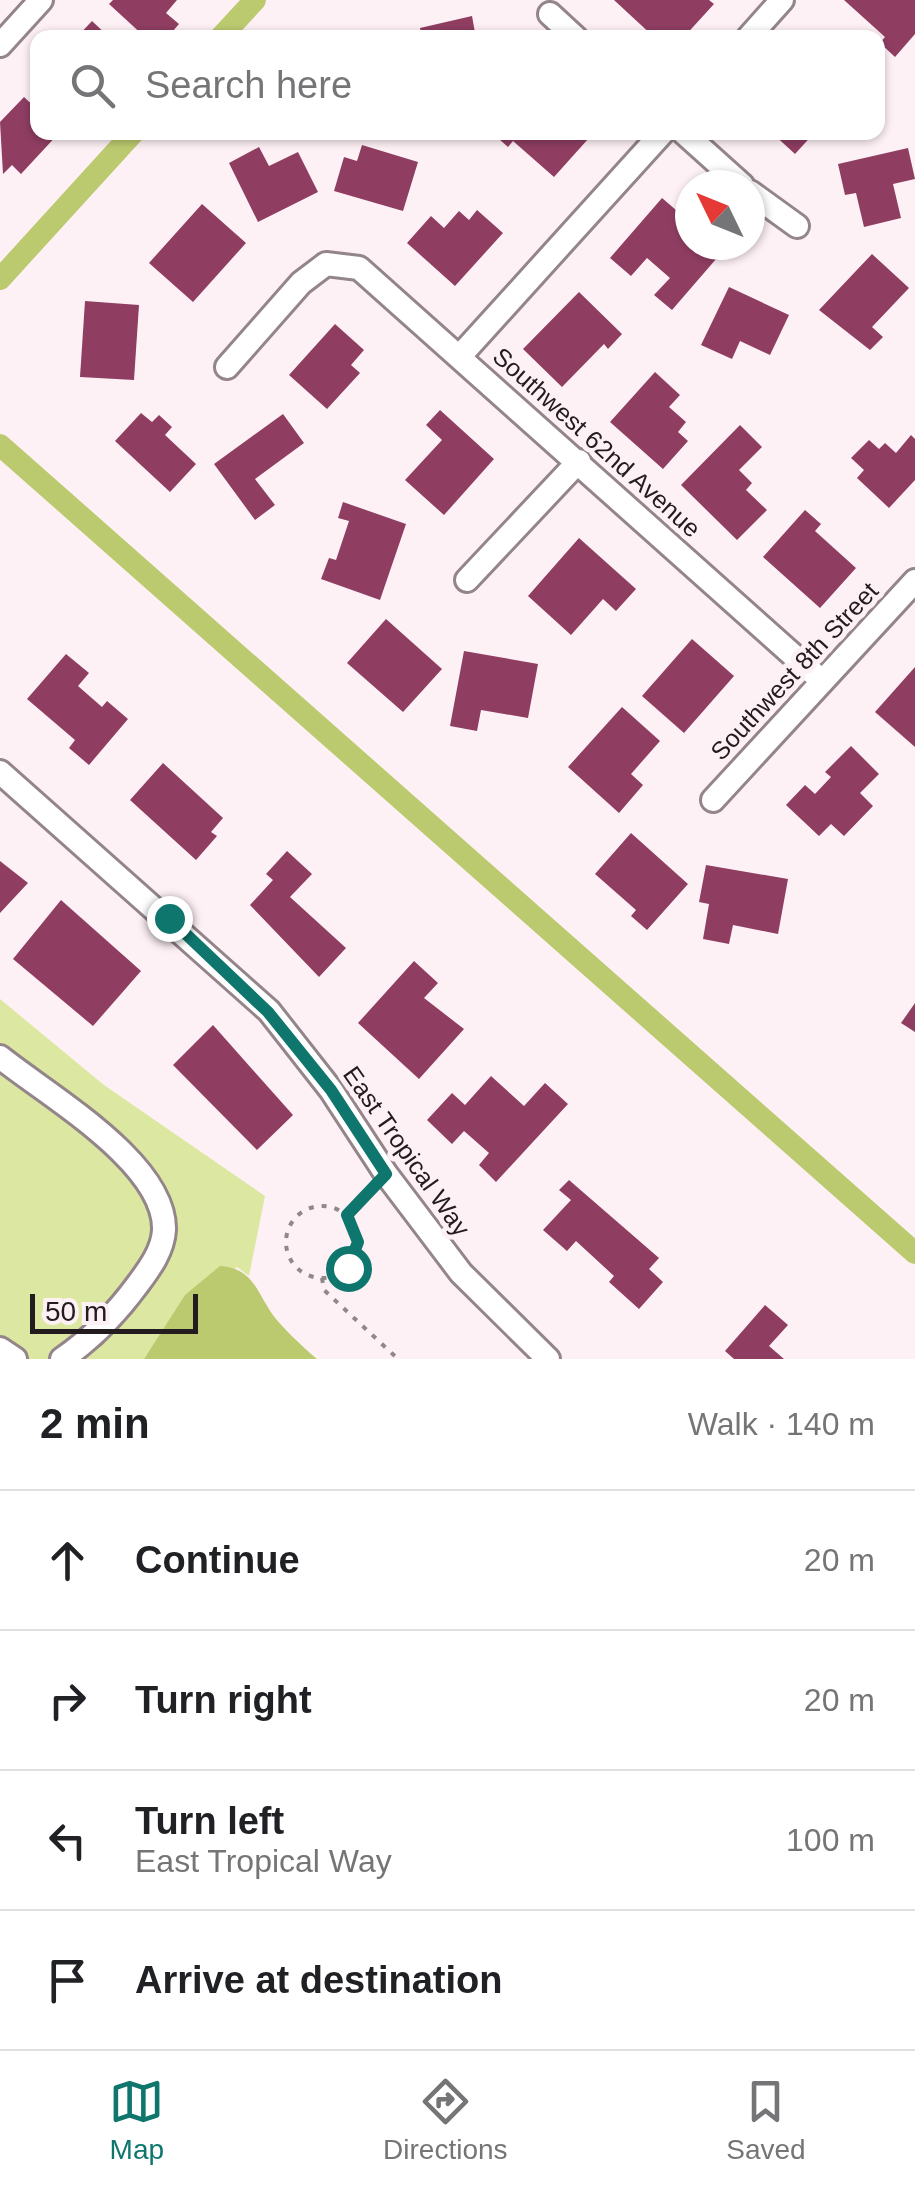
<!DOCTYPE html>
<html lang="en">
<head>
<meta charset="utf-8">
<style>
	body { margin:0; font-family:Helvetica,sans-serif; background:#f2f2f2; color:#202124 }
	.compass { position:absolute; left:675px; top:170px; width:90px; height:90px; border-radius:50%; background:#fff; box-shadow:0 2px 8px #0004; rotate:313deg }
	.scale { position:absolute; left:30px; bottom:25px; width:168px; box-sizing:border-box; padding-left:10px; border:5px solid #221c1e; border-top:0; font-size:28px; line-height:35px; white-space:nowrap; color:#221c1e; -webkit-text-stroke:8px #fef1f6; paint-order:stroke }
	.stop { position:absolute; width:30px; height:30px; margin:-22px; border:8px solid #0f766e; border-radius:50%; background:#fff }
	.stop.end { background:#0f766e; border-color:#fff; box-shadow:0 2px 10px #0008 }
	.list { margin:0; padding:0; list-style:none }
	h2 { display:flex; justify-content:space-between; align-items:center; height:130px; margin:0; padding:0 40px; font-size:42px }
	h2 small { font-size:32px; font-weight:400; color:#757577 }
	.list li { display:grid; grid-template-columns:65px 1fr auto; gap:30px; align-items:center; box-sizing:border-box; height:140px; padding:0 40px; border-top:2px solid #e0e0e0 }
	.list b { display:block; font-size:38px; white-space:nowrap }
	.list p { margin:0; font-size:32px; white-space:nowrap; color:#757577 }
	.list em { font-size:32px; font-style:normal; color:#757577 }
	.icon { flex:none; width:55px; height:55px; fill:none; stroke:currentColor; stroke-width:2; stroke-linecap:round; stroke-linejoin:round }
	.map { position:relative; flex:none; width:915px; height:1359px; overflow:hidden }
	.search { position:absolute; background:#fff; box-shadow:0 2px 8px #0004; left:30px; right:30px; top:30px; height:110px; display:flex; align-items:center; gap:25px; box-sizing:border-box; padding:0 35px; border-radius:20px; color:#757577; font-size:38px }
	.sheet { height:690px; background:#fff }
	nav { display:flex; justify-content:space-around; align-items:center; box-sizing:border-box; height:140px; border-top:2px solid #e0e0e0; background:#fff; font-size:28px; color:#757577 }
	nav a { display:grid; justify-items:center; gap:5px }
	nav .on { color:#0f766e }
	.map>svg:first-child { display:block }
	.green { fill:#dce8a1 }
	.water { fill:#bcca6f }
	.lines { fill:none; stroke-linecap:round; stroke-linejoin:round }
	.canal { stroke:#bcca6f; stroke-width:22 }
	.building { fill:#8f3e62 }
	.minor-casing { stroke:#94858a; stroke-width:28 }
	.path { stroke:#90878a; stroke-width:4; stroke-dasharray:5 8; stroke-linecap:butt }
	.minor { stroke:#fff; stroke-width:22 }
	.route { stroke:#0f766e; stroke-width:12 }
	.labels { text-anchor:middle; stroke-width:10; stroke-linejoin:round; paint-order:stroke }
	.street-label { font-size:25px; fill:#221c1e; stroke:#fef1f6 }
</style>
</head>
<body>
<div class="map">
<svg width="915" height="1359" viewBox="0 0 915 1359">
	<rect width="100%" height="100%" fill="#fef1f6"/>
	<path class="green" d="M0,999L104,1085L265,1196L249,1276L237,1267L166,1327L144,1359H0Z"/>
	<path class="water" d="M220,1266C255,1268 257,1295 276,1319C288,1333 303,1347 317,1359H144L185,1295Z"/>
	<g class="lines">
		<g class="canal">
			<path d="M220,38L255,0"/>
			<path d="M0,279L134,132"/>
			<path d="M0,445L915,1253"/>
		</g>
	</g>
	<g class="building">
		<path d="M113,0H177L166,13L179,24L167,38H146L109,4Z"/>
		<path d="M614,0H709L714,4L683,38H655Z"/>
		<path d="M844,0H915V34L895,57L880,43L885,37Z"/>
		<path d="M472,16L476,38H422L420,28Z"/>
		<path d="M92,21L110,38H76Z"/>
		<path d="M24,97L38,110V132H60L21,174L12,165L3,174L0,122Z"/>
		<path d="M491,132H584L589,138L554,177L513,141L508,147Z"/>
		<path d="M771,132H815L795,154Z"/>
		<path d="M362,145L418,162L403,211L334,191L344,157L357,161Z"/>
		<path d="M259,147L269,166L298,152L318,192L258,222L229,163Z"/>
		<path d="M908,148L915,179L893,184L901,218L864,227L856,193L845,195L838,164Z"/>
		<path d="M662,198L690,222V245H716L723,251L672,310L654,295L670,278L647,258L631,276L610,258Z"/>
		<path d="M202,204L246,243L193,302L149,263Z"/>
		<path d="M477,210L503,233L455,286L407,243L431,216L444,228L459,211L469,220Z"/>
		<path d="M872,254L909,288L872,327L883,337L870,350L819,310Z"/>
		<path d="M729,287L789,315L770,355L740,341L732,359L701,345Z"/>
		<path d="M579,292L622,334L608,349L604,344L562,387L523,349Z"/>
		<path d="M85,301L139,305L134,380L80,377Z"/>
		<path d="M335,324L364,350L351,365L360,373L327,409L289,375Z"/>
		<path d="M655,372L680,395L669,407L686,422L678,432L688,441L663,469L610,422Z"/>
		<path d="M440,410L494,459L444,515L405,480L442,440L426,425Z"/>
		<path d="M141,413L152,422L159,415L172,427L165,435L196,464L170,492L115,441Z"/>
		<path d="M283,414L304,443L255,479L275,505L255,520L214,464Z"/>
		<path d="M740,425L762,447L739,470L752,483L746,490L767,510L737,540L681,485Z"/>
		<path d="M911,435L915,439V480L889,508L857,478L864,470L851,458L869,440L879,449L885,443L896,453Z"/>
		<path d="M343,502L406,524L380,600L321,579L329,558L336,560L349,521L338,518Z"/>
		<path d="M805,510L821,524L815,531L856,568L820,608L763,557Z"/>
		<path d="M579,538L636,589L616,611L603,599L571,635L528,596Z"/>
		<path d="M386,619L442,669L403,712L347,663Z"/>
		<path d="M692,639L734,676L684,733L642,696Z"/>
		<path d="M464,651L538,664L528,718L481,710L477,731L450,726Z"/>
		<path d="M66,654L89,673L78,686L102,707L107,701L128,719L89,765L69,748L75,740L27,699Z"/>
		<path d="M915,667V747L875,712Z"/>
		<path d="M622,707L660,741L631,774L643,785L619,813L568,767Z"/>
		<path d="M851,746L879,774L860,793L873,806L844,836L831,824L819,836L786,805L805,785L815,794L831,777L825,772Z"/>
		<path d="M163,763L223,818L211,832L217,836L196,860L130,800Z"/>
		<path d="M631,833L688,884L647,930L631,916L636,910L595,874Z"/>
		<path d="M287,851L312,874L290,897L346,948L319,977L250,905L273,880L266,874Z"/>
		<path d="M0,861L28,883L0,913Z"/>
		<path d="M706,865L788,879L778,934L733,925L729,944L703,939L709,904L699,902Z"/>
		<path d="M61,900L141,971L93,1026L13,959Z"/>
		<path d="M414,961L438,983L424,998L464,1029L419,1079L358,1023Z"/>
		<path d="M915,1003V1032L901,1023Z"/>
		<path d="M213,1025L293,1115L257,1150L173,1065Z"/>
		<path d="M491,1076L524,1106L545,1083L568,1104L496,1182L479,1165L489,1153L464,1131L452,1144L427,1120L452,1093L465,1105Z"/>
		<path d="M569,1180L659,1258L649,1269L663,1282L639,1309L609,1282L614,1276L576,1241L567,1251L543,1230L571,1200L559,1190Z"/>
		<path d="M765,1305L788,1325L769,1346L784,1359H734L725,1351Z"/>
	</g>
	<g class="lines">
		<defs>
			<g id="minor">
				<path d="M550,14L576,38"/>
				<path d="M748,38L782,0"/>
				<path d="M0,45L41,0"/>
				<path d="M683,132L742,185"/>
				<path d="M750,192L797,226"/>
				<path d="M460,356L663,132"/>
				<path d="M227,367L301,283L326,264L359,268L822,681"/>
				<path d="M467,580L579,461"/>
				<path d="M0,772L269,1011L331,1090L386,1174L461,1273L548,1359"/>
				<path d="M713,800L915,581"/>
				<path d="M0,1057C47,1095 166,1163 164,1230C163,1250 150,1268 138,1284C116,1314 93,1338 62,1359"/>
				<path d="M0,1349L15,1359"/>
			</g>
		</defs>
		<use href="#minor" class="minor-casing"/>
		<g class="path">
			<circle cx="322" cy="1242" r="36"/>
			<path d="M347,1215L372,1190"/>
			<path d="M322,1278L324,1290L398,1359"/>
		</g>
		<use href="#minor" class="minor"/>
	</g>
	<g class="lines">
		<path class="route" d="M169,918L268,1012L331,1090L386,1174L347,1215L358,1242L348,1268"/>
	</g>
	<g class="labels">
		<g class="street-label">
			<text transform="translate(597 442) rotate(42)" y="9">Southwest 62nd Avenue</text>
			<text transform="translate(794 671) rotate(-47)" y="9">Southwest 8th Street</text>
			<text transform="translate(407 1151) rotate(55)" y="9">East Tropical Way</text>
		</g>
	</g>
</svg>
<svg class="compass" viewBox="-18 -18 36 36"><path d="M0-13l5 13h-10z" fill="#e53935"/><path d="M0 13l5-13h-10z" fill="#757577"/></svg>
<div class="scale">50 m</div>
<div class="stop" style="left:348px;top:1268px"></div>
<div class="stop end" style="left:169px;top:918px"></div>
<div class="search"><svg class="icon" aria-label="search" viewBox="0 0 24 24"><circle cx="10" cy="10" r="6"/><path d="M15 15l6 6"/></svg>Search here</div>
</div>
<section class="sheet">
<h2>2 min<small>Walk · 140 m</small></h2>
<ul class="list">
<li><svg class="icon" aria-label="ahead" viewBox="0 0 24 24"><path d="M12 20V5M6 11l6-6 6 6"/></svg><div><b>Continue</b></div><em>20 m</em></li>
<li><svg class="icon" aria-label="right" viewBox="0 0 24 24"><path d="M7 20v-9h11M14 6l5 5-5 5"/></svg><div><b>Turn right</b></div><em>20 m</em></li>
<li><svg class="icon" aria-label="left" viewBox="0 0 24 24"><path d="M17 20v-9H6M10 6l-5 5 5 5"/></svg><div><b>Turn left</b><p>East Tropical Way</p></div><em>100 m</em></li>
<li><svg class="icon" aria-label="arrive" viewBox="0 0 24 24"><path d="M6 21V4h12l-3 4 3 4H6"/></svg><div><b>Arrive at destination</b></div></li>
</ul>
</section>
<nav>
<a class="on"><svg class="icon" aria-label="map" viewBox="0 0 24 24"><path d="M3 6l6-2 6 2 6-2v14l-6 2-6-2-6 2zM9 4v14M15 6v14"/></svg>Map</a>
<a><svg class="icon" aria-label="directions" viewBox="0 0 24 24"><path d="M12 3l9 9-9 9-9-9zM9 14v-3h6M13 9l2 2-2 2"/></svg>Directions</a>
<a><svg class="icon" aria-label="saved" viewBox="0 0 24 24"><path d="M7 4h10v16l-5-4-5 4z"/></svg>Saved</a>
</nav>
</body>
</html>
